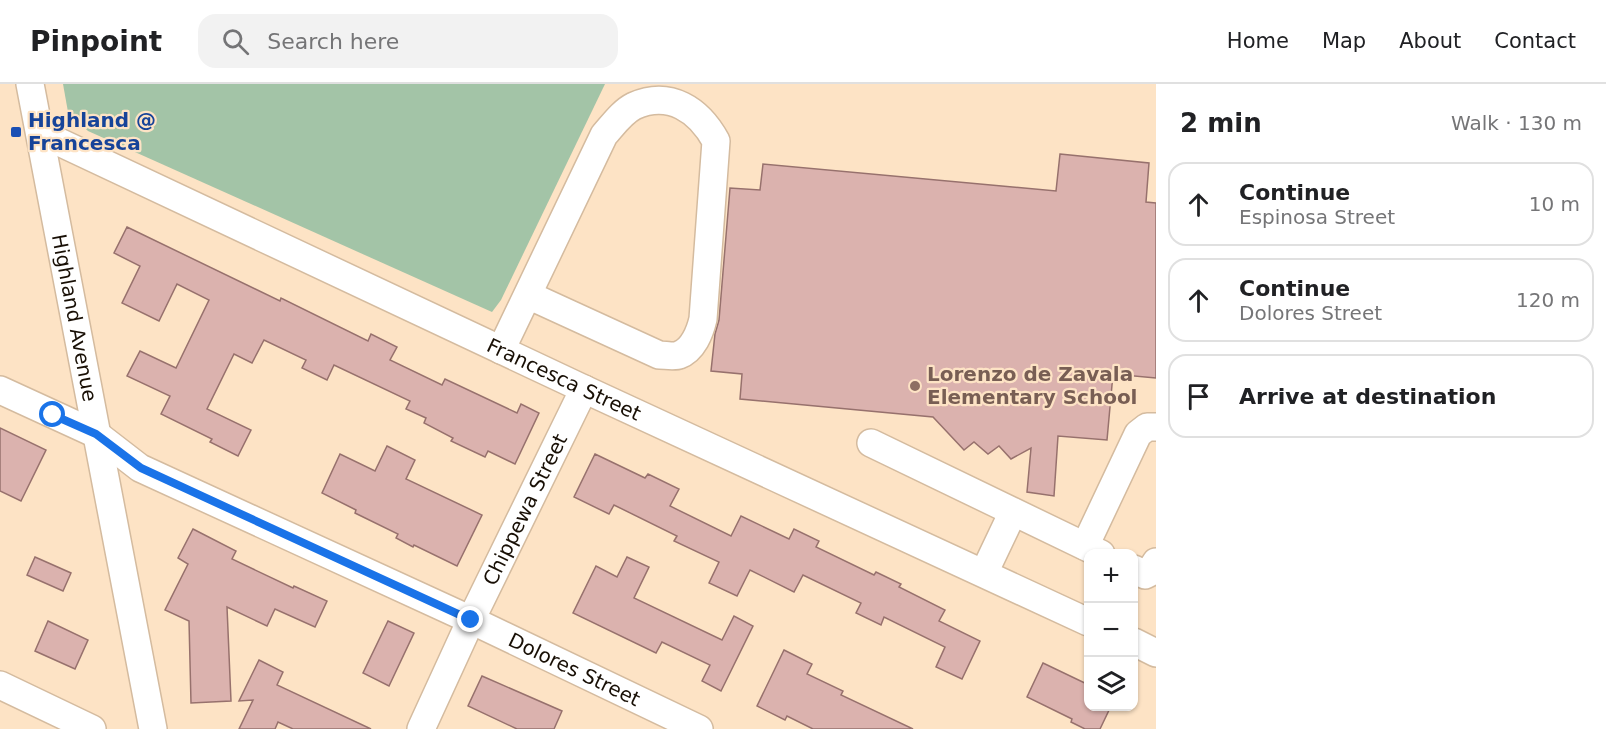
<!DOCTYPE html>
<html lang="en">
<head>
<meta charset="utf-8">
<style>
	body { margin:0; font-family:"DejaVu Sans",sans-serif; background:#f2f2f2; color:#202124 }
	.controls { position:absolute; right:18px; bottom:18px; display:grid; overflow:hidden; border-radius:12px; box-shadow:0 2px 4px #0004 }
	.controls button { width:54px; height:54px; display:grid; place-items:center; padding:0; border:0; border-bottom:2px solid #e0e0e0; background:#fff; color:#202124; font:30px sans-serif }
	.stop { position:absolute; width:18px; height:18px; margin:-14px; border:4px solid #1a73e8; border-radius:50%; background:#fff }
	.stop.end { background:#1a73e8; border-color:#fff; box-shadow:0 2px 6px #0008 }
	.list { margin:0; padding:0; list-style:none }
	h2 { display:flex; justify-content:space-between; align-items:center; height:78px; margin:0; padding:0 24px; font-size:26px }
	h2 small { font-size:20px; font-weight:400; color:#757577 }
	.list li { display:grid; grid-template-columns:39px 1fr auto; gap:18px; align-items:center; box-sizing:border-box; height:84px; margin:0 12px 12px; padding:0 12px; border:2px solid #e0e0e0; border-radius:18px }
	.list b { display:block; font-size:22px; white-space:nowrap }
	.list p { margin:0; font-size:20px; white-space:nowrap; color:#757577 }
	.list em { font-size:20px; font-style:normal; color:#757577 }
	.icon { flex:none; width:33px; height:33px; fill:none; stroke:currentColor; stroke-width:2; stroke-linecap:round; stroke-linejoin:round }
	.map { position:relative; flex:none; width:1156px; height:645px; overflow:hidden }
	header { display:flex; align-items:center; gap:36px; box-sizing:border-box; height:84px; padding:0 30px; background:#fff; border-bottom:2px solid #e0e0e0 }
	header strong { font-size:28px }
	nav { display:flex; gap:33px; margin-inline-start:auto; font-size:21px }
	.search { width:420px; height:54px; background:#f2f2f2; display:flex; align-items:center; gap:15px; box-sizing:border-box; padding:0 21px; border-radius:18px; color:#757577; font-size:22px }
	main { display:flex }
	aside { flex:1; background:#fff }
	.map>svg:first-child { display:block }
	.green { fill:#a3c4a7 }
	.building { fill:#dbb2ae; stroke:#97716d; stroke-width:1.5 }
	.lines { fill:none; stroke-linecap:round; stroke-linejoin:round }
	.minor-casing { stroke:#d4bb9f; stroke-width:30 }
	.minor { stroke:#fff; stroke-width:27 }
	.route { stroke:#1a73e8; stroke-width:8 }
	.transit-dot { fill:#1a4fb4; stroke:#fde3c5; stroke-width:2 }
	.education-dot { fill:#8d6e63; stroke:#fde3c5; stroke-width:2 }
	.labels { text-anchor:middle; stroke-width:4.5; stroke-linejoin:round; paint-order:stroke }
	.transit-label { font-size:20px; font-weight:bold; fill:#164399; stroke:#fde3c5; text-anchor:start }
	.street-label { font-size:20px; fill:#180f05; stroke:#fde3c5 }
	.education-label { font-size:20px; font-weight:bold; fill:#785e54; stroke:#fde3c5; text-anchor:start }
</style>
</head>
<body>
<header>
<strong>Pinpoint</strong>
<div class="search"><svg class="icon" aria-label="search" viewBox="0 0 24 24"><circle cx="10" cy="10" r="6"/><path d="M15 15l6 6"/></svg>Search here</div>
<nav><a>Home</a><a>Map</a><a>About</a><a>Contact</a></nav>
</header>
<main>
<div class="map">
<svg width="1156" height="645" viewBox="0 0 1156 645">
	<rect width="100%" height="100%" fill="#fde3c5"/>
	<path class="green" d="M63,0H605L501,216L492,228L88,47L68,28Z"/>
	<g class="building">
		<path d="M1060,70L1149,79L1146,118L1156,119V294L1113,290L1107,356L1058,352L1054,412L1027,408L1031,364L1011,375L999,362L988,370L974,358L964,366L933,333L740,315L742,290L711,287L715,250L719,236L730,104L760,106L763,80L1056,107Z"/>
		<path d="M127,143L280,217L281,214L368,257L371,250L397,263L390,276L442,301L445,295L517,329L521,320L539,329L515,380L488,367L485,373L451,357L453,354L424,339L426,334L406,325L410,317L334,281L327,296L302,284L306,276L264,256L252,279L234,270L207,325L251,346L238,372L210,358L212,355L161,330L170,312L127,292L140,267L176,284L209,216L177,200L159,237L122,219L140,182L114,169Z"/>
		<path d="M0,344L46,366L21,417L0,407Z"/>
		<path d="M387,362L415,376L406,395L482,431L457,482L414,461L413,463L396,454L398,450L355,429L356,426L322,409L340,370L375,387Z"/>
		<path d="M595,370L645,394L648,390L679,405L670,422L731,452L741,432L789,455L794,445L819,457L816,463L874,491L876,488L901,500L899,503L945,526L939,537L980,557L962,595L936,583L945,563L884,533L881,541L856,529L861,519L803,491L794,508L750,486L737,512L709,499L719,478L674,457L677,452L614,421L609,430L574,413Z"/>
		<path d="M193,445L236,467L232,475L293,504L294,502L327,517L315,543L275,525L267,542L227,523L231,617L191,619L189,537L165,526L188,480L178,474Z"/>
		<path d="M35,473L71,489L63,507L27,491Z"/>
		<path d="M627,473L649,483L634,514L722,556L734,532L753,542L721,607L702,597L710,581L662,558L656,569L573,529L596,482L617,493Z"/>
		<path d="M48,537L88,556L75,585L35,567Z"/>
		<path d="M388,537L414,549L389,602L363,589Z"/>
		<path d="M784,566L812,580L807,590L843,607L841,611L913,645H813L787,632L785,636L757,622Z"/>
		<path d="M259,576L283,588L277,601L371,645H293L278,638L275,645H239L253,616L239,617Z"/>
		<path d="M1043,579L1089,601V622H1111L1100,645H1085L1071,638L1072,635L1027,613Z"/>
		<path d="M482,592L562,627L554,645H517L468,622Z"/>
	</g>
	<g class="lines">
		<defs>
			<g id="minor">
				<path id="s1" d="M30,0L153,645"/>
				<path id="s2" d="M40,49L584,305L1088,538"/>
				<path d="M501,266L604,51C613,41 622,28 634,22C670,6 699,26 716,57L703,235C700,248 693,266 679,271C674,273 665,271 659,271L528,211"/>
				<path id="s3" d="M0,306L96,350L140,384L471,536L699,645"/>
				<path d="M871,359L1101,470"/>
				<path d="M1085,462L1138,350L1147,343H1156"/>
				<path d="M1134,485L1145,491L1149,489L1156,478"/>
				<path d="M984,489L1013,428"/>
				<path d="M1134,558L1156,569"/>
				<path d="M0,601L92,645"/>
				<path id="s4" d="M421,645L471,536L584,305"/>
			</g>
		</defs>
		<use href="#minor" class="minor-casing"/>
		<use href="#minor" class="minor"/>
	</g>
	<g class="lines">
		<path class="route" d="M53,331L96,350L141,384L471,536"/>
	</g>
	<rect class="transit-dot" x="10" y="42" width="12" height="12" rx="3"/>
	<circle class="education-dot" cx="915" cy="302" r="6"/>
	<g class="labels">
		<g class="transit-label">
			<text x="28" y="43">Highland @<tspan x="28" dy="23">Francesca</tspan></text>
		</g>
		<g class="street-label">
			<text dy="7" stroke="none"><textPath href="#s1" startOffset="238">Highland Avenue</textPath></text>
			<text dy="7" stroke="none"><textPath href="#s2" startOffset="579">Francesca Street</textPath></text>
			<text dy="7" stroke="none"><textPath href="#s4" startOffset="243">Chippewa Street</textPath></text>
			<text dy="7" stroke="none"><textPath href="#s3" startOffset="640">Dolores Street</textPath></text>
		</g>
		<g class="education-label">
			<text x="927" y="297">Lorenzo de Zavala<tspan x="927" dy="23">Elementary School</tspan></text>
		</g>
	</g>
</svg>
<div class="controls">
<button>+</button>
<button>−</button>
<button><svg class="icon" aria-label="layers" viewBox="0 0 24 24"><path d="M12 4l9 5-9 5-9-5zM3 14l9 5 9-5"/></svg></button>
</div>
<div class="stop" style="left:53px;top:331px"></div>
<div class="stop end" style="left:471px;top:536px"></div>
</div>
<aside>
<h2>2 min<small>Walk · 130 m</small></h2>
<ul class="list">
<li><svg class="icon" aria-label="ahead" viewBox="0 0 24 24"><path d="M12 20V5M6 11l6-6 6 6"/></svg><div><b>Continue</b><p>Espinosa Street</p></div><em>10 m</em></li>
<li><svg class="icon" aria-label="ahead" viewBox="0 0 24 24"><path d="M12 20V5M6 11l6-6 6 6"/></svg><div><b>Continue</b><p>Dolores Street</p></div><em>120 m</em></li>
<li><svg class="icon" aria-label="arrive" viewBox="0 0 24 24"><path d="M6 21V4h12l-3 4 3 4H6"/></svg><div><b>Arrive at destination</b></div></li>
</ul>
</aside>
</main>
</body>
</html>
